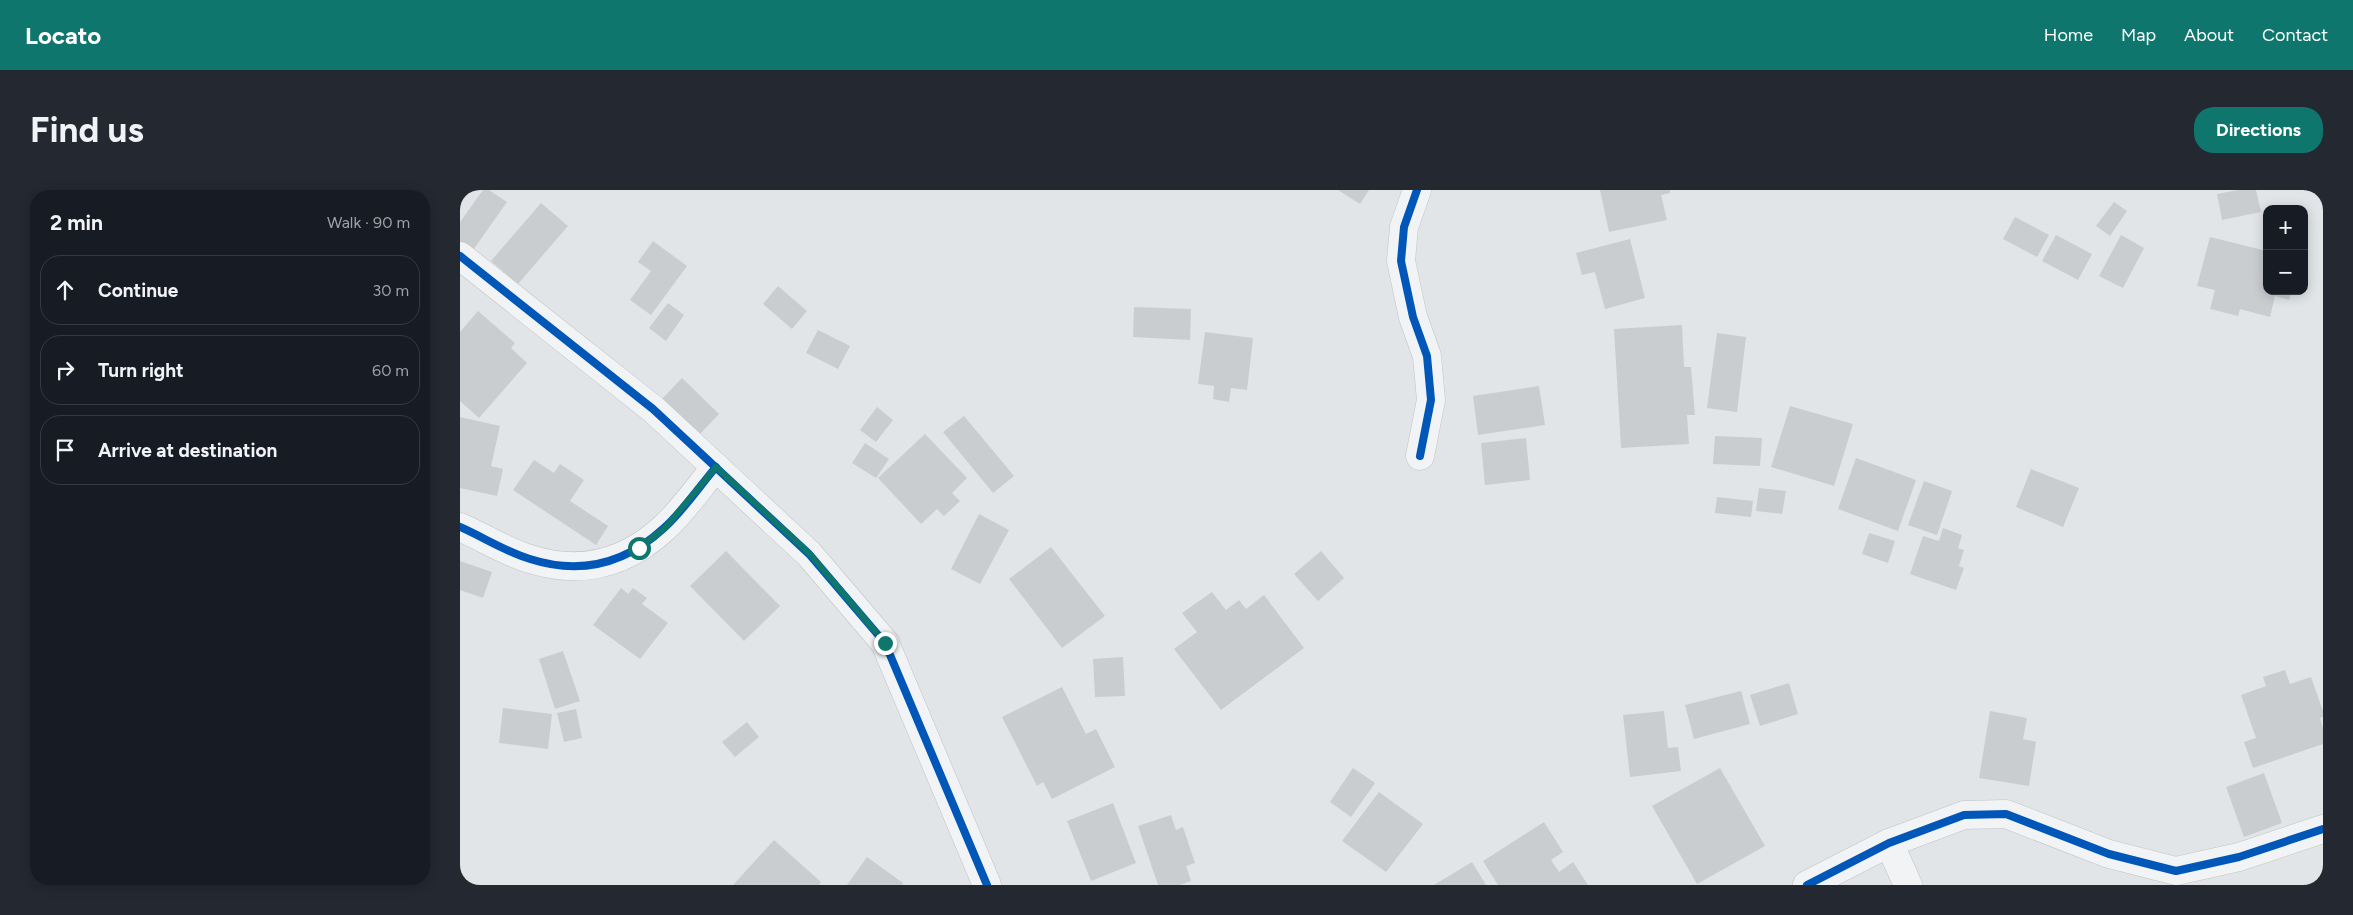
<!DOCTYPE html>
<html lang="en">
<head>
<meta charset="utf-8">
<style>
	body { margin:0; font-family:Figtree,sans-serif; background:#242831; color:#f1f3f6 }
	.controls { position:absolute; right:15px; top:15px; display:grid; overflow:hidden; border-radius:10px; box-shadow:0 2px 12px #0003 }
	.controls button { width:45px; height:45px; display:grid; place-items:center; padding:0; border:0; border-bottom:1px solid #363941; background:#171b24; color:#f1f3f6; font:25px sans-serif }
	.stop { position:absolute; width:15px; height:15px; margin:-11px; border:4px solid #0f766e; border-radius:50%; background:#fff }
	.stop.end { background:#0f766e; border-color:#fff; box-shadow:0 1px 5px #0008 }
	.list { margin:0; padding:0; list-style:none }
	h2 { display:flex; justify-content:space-between; align-items:center; height:65px; margin:0; padding:0 20px; font-size:21px }
	h2 small { font-size:16px; font-weight:400; color:#9ea1a6 }
	.list li { display:grid; grid-template-columns:32px 1fr auto; gap:15px; align-items:center; box-sizing:border-box; height:70px; margin:0 10px 10px; padding:0 10px; border:1px solid #363941; border-radius:20px }
	.list b { display:block; font-size:19px; white-space:nowrap }
	.list em { font-size:16px; font-style:normal; color:#9ea1a6 }
	.icon { flex:none; width:28px; height:28px; fill:none; stroke:currentColor; stroke-width:2; stroke-linecap:round; stroke-linejoin:round }
	.map { position:relative; flex:none; width:1863px; height:695px; overflow:hidden; border-radius:20px }
	header { display:flex; align-items:center; gap:30px; box-sizing:border-box; height:70px; padding:0 25px; background:#0f766e; color:#fff }
	header strong { font-size:24px }
	nav { display:flex; gap:28px; margin-inline-start:auto; font-size:18px }
	.intro { display:flex; align-items:center; justify-content:space-between; box-sizing:border-box; height:120px; padding:0 30px }
	h1 { margin:0; font-size:35px }
	.button { padding:12px 22px; border-radius:20px; background:#0f766e; color:#fff; font-size:18px; font-weight:700 }
	main { display:flex; gap:30px; padding:0 30px }
	aside { flex:1; background:#171b24; border-radius:20px; box-shadow:0 2px 12px #0003 }
	.map>svg:first-child { display:block }
	.building { fill:#cacdd0 }
	.lines { fill:none; stroke-linecap:round; stroke-linejoin:round }
	.street-casing { stroke:#c0c3c6; stroke-width:29 }
	.street { stroke:#f2f3f4; stroke-width:28 }
	.cycleway-casing { stroke:#f0f3f7; stroke-width:11 }
	.cycleway { stroke:#0057b8; stroke-width:8 }
	.route { stroke:#0f766e; stroke-width:6 }
</style>
</head>
<body>
<header>
<strong>Locato</strong>
<nav><a>Home</a><a>Map</a><a>About</a><a>Contact</a></nav>
</header>
<div class="intro"><h1>Find us</h1><a class="button">Directions</a></div>
<main>
<aside>
<h2>2 min<small>Walk · 90 m</small></h2>
<ul class="list">
<li><svg class="icon" aria-label="ahead" viewBox="0 0 24 24"><path d="M12 20V5M6 11l6-6 6 6"/></svg><div><b>Continue</b></div><em>30 m</em></li>
<li><svg class="icon" aria-label="right" viewBox="0 0 24 24"><path d="M7 20v-9h11M14 6l5 5-5 5"/></svg><div><b>Turn right</b></div><em>60 m</em></li>
<li><svg class="icon" aria-label="arrive" viewBox="0 0 24 24"><path d="M6 21V4h12l-3 4 3 4H6"/></svg><div><b>Arrive at destination</b></div></li>
</ul>
</aside>
<div class="map">
<svg width="1863" height="695" viewBox="0 0 1863 695">
	<rect width="100%" height="100%" fill="#e2e5e8"/>
	<g class="building">
		<path d="M23,0H29L47,12L11,63L0,55V32Z"/>
		<path d="M878,0H909L900,14Z"/>
		<path d="M1140,0H1210V3L1201,5L1207,30L1149,42Z"/>
		<path d="M1778,0H1796L1801,22L1762,30L1757,4Z"/>
		<path d="M1654,12L1667,21L1650,46L1636,36Z"/>
		<path d="M81,13L108,36L58,94L31,71Z"/>
		<path d="M1555,27L1589,45L1577,67L1543,49Z"/>
		<path d="M1596,45L1632,64L1618,90L1582,71Z"/>
		<path d="M1661,45L1684,58L1663,98L1639,86Z"/>
		<path d="M1750,47L1807,61V101H1832L1829,110L1815,106L1810,127L1780,119L1778,126L1750,119L1755,100L1737,96Z"/>
		<path d="M1170,49L1185,108L1145,119L1135,82L1122,85L1116,63Z"/>
		<path d="M193,51L227,76L191,125L170,110L191,81L178,72Z"/>
		<path d="M318,96L347,121L332,139L303,114Z"/>
		<path d="M208,113L224,125L206,151L189,138Z"/>
		<path d="M674,117L731,119L730,150L673,147Z"/>
		<path d="M18,121L55,153L51,158L67,173L19,228L0,211V142Z"/>
		<path d="M1222,135L1224,177H1231L1235,225H1227L1229,254L1161,258L1154,139Z"/>
		<path d="M358,140L390,156L378,179L346,163Z"/>
		<path d="M745,142L793,148L787,200L771,198L769,212L753,209L754,196L738,194Z"/>
		<path d="M1257,143L1286,147L1277,222L1247,218Z"/>
		<path d="M222,188L259,224L238,246L201,210Z"/>
		<path d="M1079,196L1085,235L1018,245L1013,206Z"/>
		<path d="M1330,216L1393,234L1374,296L1311,277Z"/>
		<path d="M417,217L433,230L416,252L400,240Z"/>
		<path d="M504,226L554,286L533,303L483,242Z"/>
		<path d="M0,227L40,236L31,276L43,279L37,306L0,298Z"/>
		<path d="M465,244L507,288L492,303L500,311L484,326L477,319L461,334L418,288Z"/>
		<path d="M1255,246L1302,248L1300,276L1253,274Z"/>
		<path d="M1066,248L1070,290L1025,295L1021,253Z"/>
		<path d="M405,253L429,269L416,288L392,273Z"/>
		<path d="M1396,268L1456,290L1438,341L1378,319Z"/>
		<path d="M74,270L94,283L100,274L124,290L110,311L148,336L136,355L53,300Z"/>
		<path d="M1571,279L1619,298L1603,337L1556,317Z"/>
		<path d="M1464,291L1492,301L1477,345L1448,335Z"/>
		<path d="M1299,298L1326,301L1322,324L1296,321Z"/>
		<path d="M1257,307L1293,311L1291,327L1255,323Z"/>
		<path d="M519,324L549,340L520,394L491,379Z"/>
		<path d="M1483,338L1502,345L1498,358L1504,360L1499,376L1504,378L1496,400L1450,384L1463,346L1479,351Z"/>
		<path d="M1409,343L1435,351L1428,373L1402,364Z"/>
		<path d="M591,357L645,426L602,458L549,389Z"/>
		<path d="M266,361L320,416L284,451L230,396Z"/>
		<path d="M861,361L884,388L858,411L834,384Z"/>
		<path d="M0,371L32,382L23,408L0,400Z"/>
		<path d="M161,398L168,404L173,398L187,408L182,414L208,433L180,469L133,435Z"/>
		<path d="M752,402L766,420L779,410L786,419L804,405L844,458L761,520L714,459L737,442L722,423Z"/>
		<path d="M103,461L120,511L95,519L79,469Z"/>
		<path d="M663,467L665,506L635,507L633,469Z"/>
		<path d="M1825,480L1830,494L1851,487L1863,521V527L1860,528L1863,538V554L1793,578L1784,552L1796,548L1781,505L1806,496L1803,487Z"/>
		<path d="M1329,493L1338,524L1300,536L1290,505Z"/>
		<path d="M602,497L626,544L636,539L655,577L592,609L583,592L577,596L542,527Z"/>
		<path d="M1281,501L1290,534L1234,549L1225,515Z"/>
		<path d="M43,518L92,524L88,559L39,553Z"/>
		<path d="M116,519L122,548L104,552L97,523Z"/>
		<path d="M1204,521L1208,558L1218,557L1221,581L1170,587L1163,525Z"/>
		<path d="M1530,521L1567,528L1563,549L1576,552L1569,596L1519,588Z"/>
		<path d="M287,532L299,547L275,567L262,552Z"/>
		<path d="M893,578L915,593L891,627L870,612Z"/>
		<path d="M1260,578L1305,656L1237,694L1192,616Z"/>
		<path d="M1804,583L1822,633L1784,647L1766,597Z"/>
		<path d="M919,602L963,634L926,682L882,651Z"/>
		<path d="M653,613L676,673L631,691L607,631Z"/>
		<path d="M711,625L716,640L723,637L735,673L726,676L731,691L720,695H698L678,636Z"/>
		<path d="M1084,632L1103,662L1091,670L1099,682L1113,672L1128,695H1038L1023,671Z"/>
		<path d="M314,650L361,692L359,695H273Z"/>
		<path d="M407,667L443,693L442,695H387Z"/>
		<path d="M1012,672L1026,695H974Z"/>
	</g>
	<g class="lines">
		<defs>
			<g id="street">
				<path d="M957,0L944,37L941,71L953,127L967,166L971,210L960,266"/>
				<path d="M0,66L193,219L349,364L425,453L527,695"/>
				<path d="M0,337C23,347 46,362 70,369C120,385 165,374 204,338C223,321 239,297 256,277"/>
				<path d="M1429,653L1448,695"/>
				<path d="M1347,695L1429,653L1504,625L1546,624L1649,664L1716,681L1779,667L1863,639"/>
			</g>
		</defs>
		<use href="#street" class="street-casing"/>
		<use href="#street" class="street"/>
		<defs>
			<g id="cycleway">
				<path d="M957,0L944,37L941,71L953,127L967,166L971,210L960,266"/>
				<path d="M0,66L193,219L349,364L425,453L527,695"/>
				<path d="M0,337C23,347 46,362 70,369C120,385 165,374 204,338C223,321 239,297 256,277"/>
				<path d="M1347,695L1429,653L1504,625L1546,624L1649,664L1716,681L1779,667L1863,639"/>
			</g>
		</defs>
		<use href="#cycleway" class="cycleway-casing"/>
		<use href="#cycleway" class="cycleway"/>
	</g>
	<g class="lines">
		<path class="route" d="M179,358L205,338L256,277L350,364L425,453"/>
	</g>
</svg>
<div class="controls">
<button>+</button>
<button>−</button>
</div>
<div class="stop" style="left:179px;top:358px"></div>
<div class="stop end" style="left:425px;top:453px"></div>
</div>
</main>
</body>
</html>
